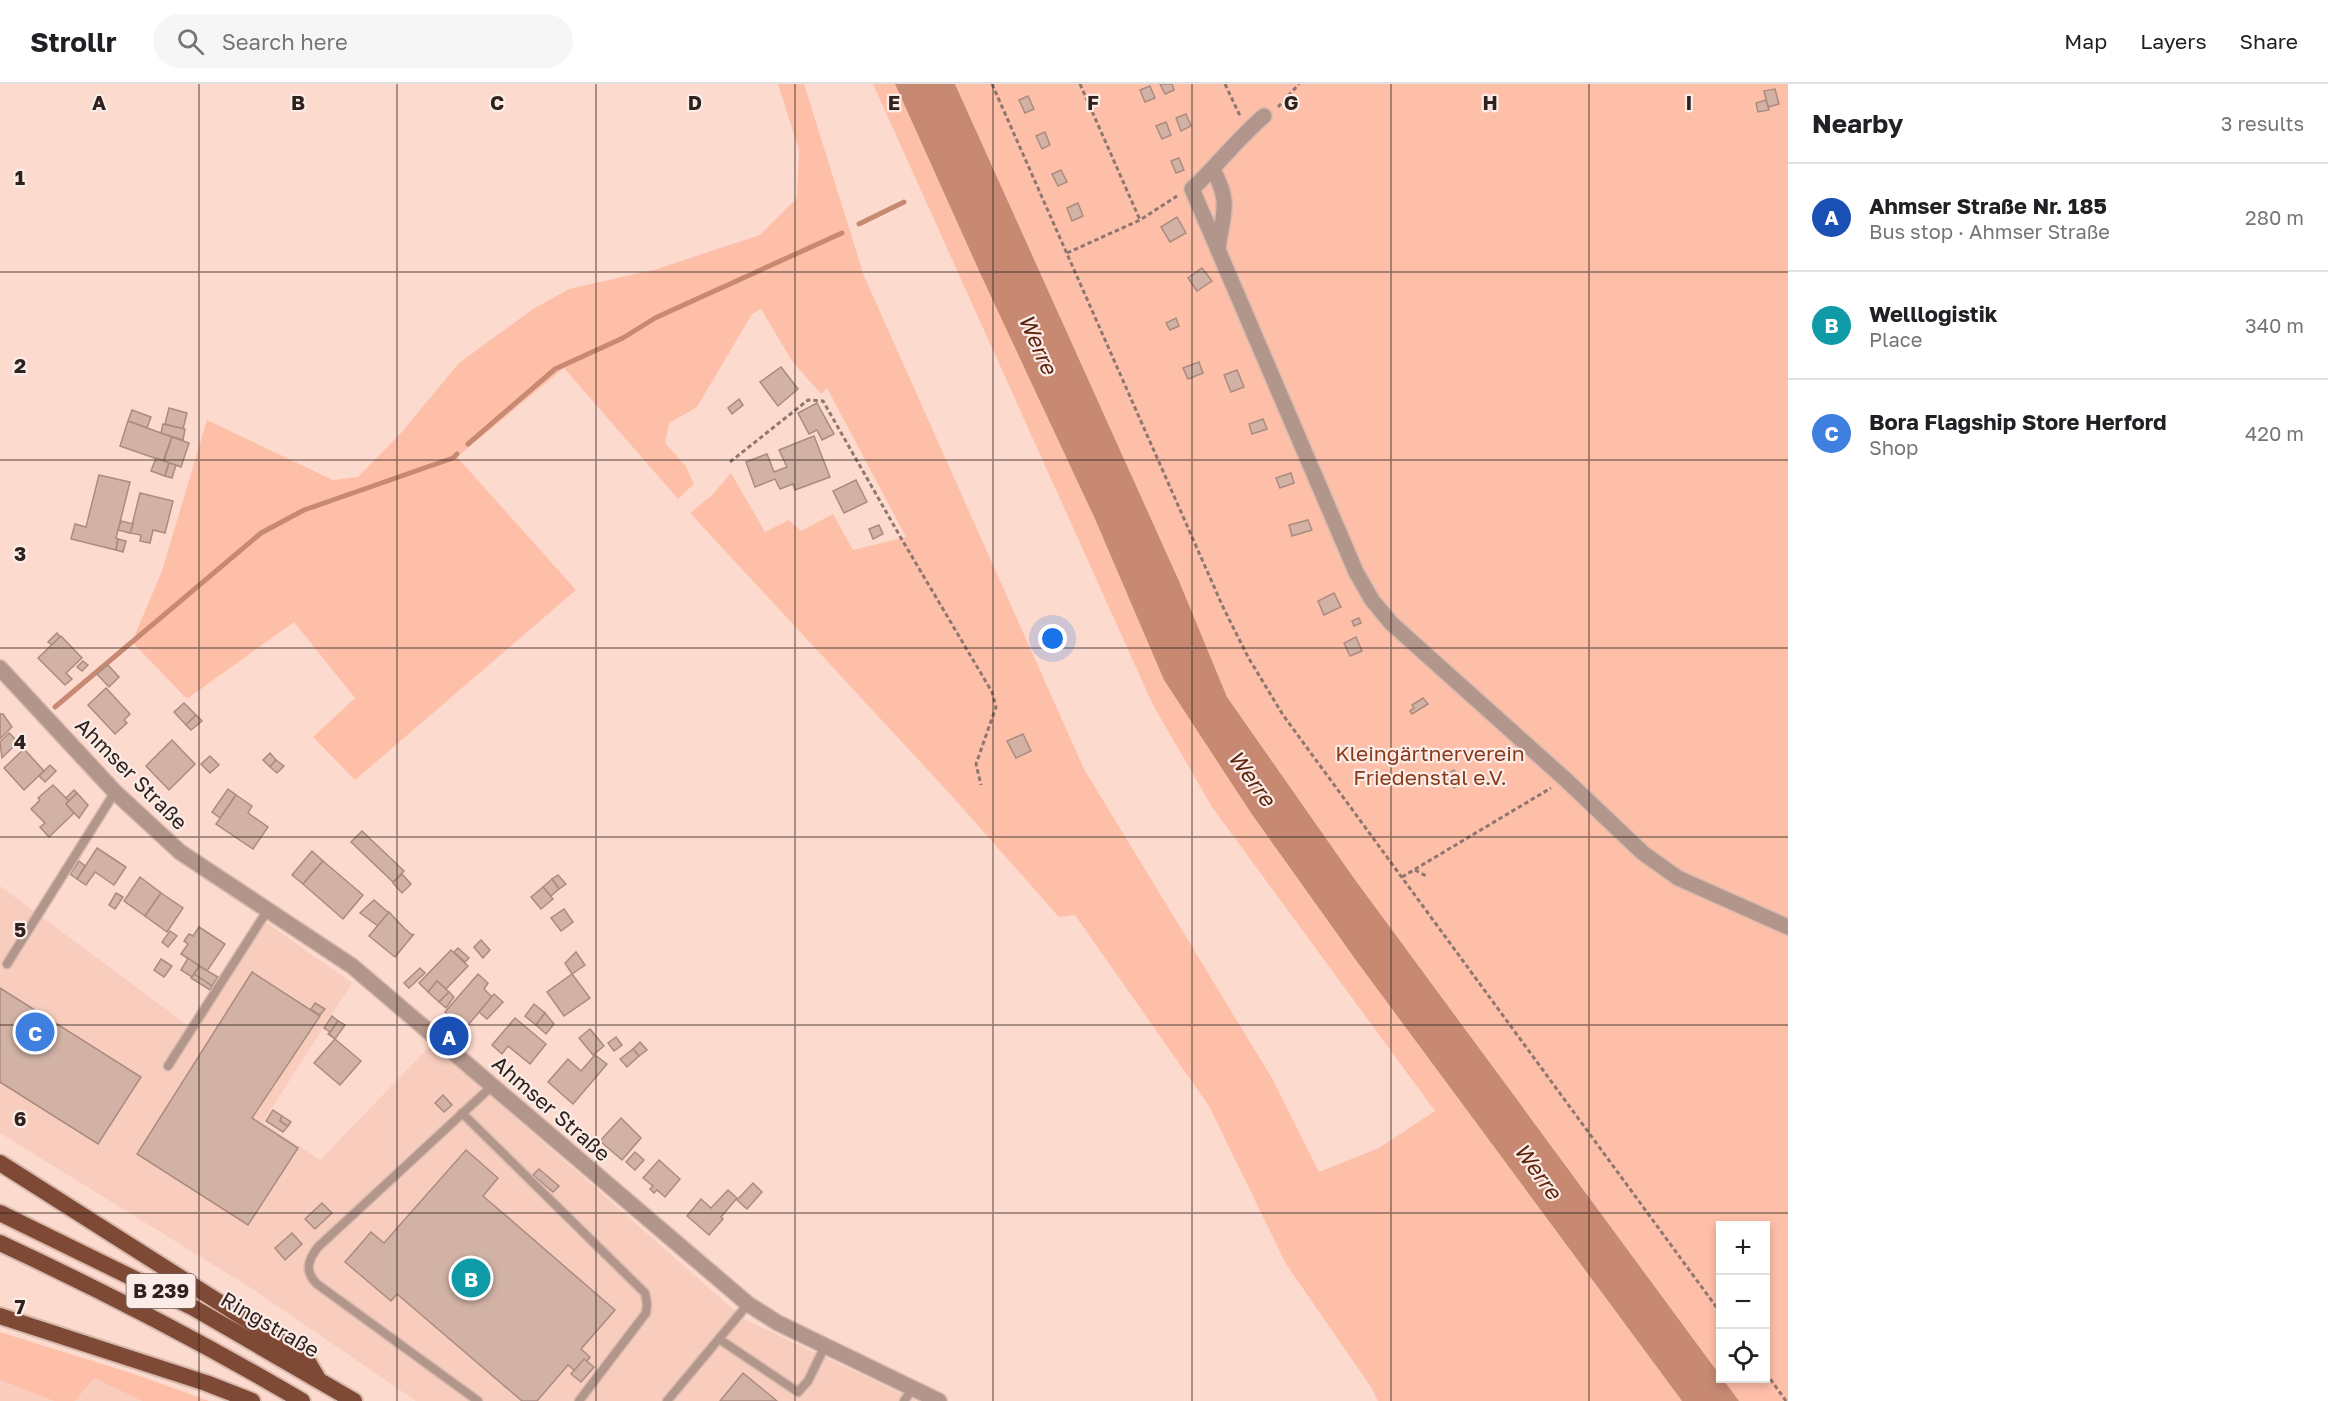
<!DOCTYPE html>
<html lang="en">
<head>
<meta charset="utf-8">
<style>
	body { margin:0; font-family:"Golos Text",sans-serif; background:#f6f6f6; color:#202124 }
	.controls { position:absolute; right:18px; bottom:18px; display:grid; overflow:hidden; border-radius:0px; box-shadow:0 3px 9px #0003 }
	.controls button { width:54px; height:54px; display:grid; place-items:center; padding:0; border:0; border-bottom:2px solid #e0e0e0; background:#fff; color:#202124; font:30px sans-serif }
	.you { position:absolute; left:1053px; top:555px; width:21px; height:21px; margin:-15px; border:4px solid #fff; border-radius:50%; background:#1a73e8; box-shadow:0 0 0 9px #1a73e833 }
	.badge { display:grid; place-items:center; width:39px; height:39px; border-radius:50%; background:#438397; color:#fff; font-size:20px; font-weight:700 }
	.pin { position:absolute; translate:-50% -50%; border:3px solid #fff; box-shadow:0 2px 6px #0006 }
	.list { margin:0; padding:0; list-style:none }
	h2 { display:flex; justify-content:space-between; align-items:center; height:78px; margin:0; padding:0 24px; font-size:26px }
	h2 small { font-size:20px; font-weight:400; color:#757577 }
	.list li { display:grid; grid-template-columns:39px 1fr auto; gap:18px; align-items:center; box-sizing:border-box; height:108px; padding:0 24px; border-top:2px solid #e0e0e0 }
	.list b { display:block; font-size:22px; white-space:nowrap }
	.list p { margin:0; font-size:20px; white-space:nowrap; color:#757577 }
	.list em { font-size:20px; font-style:normal; color:#757577 }
	.icon { flex:none; width:33px; height:33px; fill:none; stroke:currentColor; stroke-width:2; stroke-linecap:round; stroke-linejoin:round }
	.map { position:relative; flex:none; width:1788px; height:1317px; overflow:hidden }
	header { display:flex; align-items:center; gap:36px; box-sizing:border-box; height:84px; padding:0 30px; background:#fff; border-bottom:2px solid #e0e0e0 }
	header strong { font-size:28px }
	nav { display:flex; gap:33px; margin-inline-start:auto; font-size:21px }
	.search { width:420px; height:54px; background:#f6f6f6; display:flex; align-items:center; gap:15px; box-sizing:border-box; padding:0 21px; border-radius:33px; color:#757577; font-size:22px }
	main { display:flex }
	aside { flex:1; background:#fff }
	.map>svg:first-child { display:block }
	.built { fill:#f8cdbe }
	.green { fill:#febfa9 }
	.water { fill:#c78972 }
	.lines { fill:none; stroke-linecap:round; stroke-linejoin:round }
	.stream { stroke:#c78972; stroke-width:5 }
	.building { fill:#d3b2a6; stroke:#ab8b7f; stroke-width:1.5 }
	.service-casing { stroke:#d8b9ae; stroke-width:11 }
	.minor-casing { stroke:#d8b9ae; stroke-width:18 }
	.trunk-casing { stroke:#d8b9ae; stroke-width:20 }
	.path { stroke:#8e776f; stroke-width:3; stroke-dasharray:4.5 3; stroke-linecap:butt }
	.service { stroke:#b3968b; stroke-width:8 }
	.minor { stroke:#b3968b; stroke-width:15 }
	.trunk { stroke:#7e4a36; stroke-width:16 }
	.grid { fill:none; stroke:#2f221e; stroke-width:1.5; stroke-opacity:0.55 }
	.labels { text-anchor:middle; stroke-width:4.5; stroke-linejoin:round; paint-order:stroke }
	.shield { fill:#fbece7; stroke:#6c5f5a; stroke-width:1.5 }
	.shield-label { font-size:20px; font-weight:bold; fill:#2f221e }
	.park-label { font-size:21px; fill:#883a1c; stroke:#fbece7 }
	.street-label { font-size:21px; fill:#2f221e; stroke:#fbece7 }
	.water-label { font-size:22px; font-style:italic; fill:#5d230c; stroke:#fbece7 }
	.grid-label { font-size:20px; text-anchor:middle; font-weight:bold; fill:#2f221e; stroke:#fbece7; stroke-width:4.5; stroke-linejoin:round; paint-order:stroke }
</style>
</head>
<body>
<header>
<strong>Strollr</strong>
<div class="search"><svg class="icon" aria-label="search" viewBox="0 0 24 24"><circle cx="10" cy="10" r="6"/><path d="M15 15l6 6"/></svg>Search here</div>
<nav><a>Map</a><a>Layers</a><a>Share</a></nav>
</header>
<main>
<div class="map">
<svg width="1788" height="1317" viewBox="0 0 1788 1317">
	<rect width="100%" height="100%" fill="#fddace"/>
	<g class="built">
		<path d="M0,802L190,943L260,834L352,899L263,1038L320,1076L432,960L744,1235L917,1317H416L254,1206L0,1049Z"/>
		<path d="M94,1294L142,1317H75Z"/>
		<path d="M0,1296L54,1317H0Z"/>
	</g>
	<g class="green">
		<path d="M778,0H804L864,192L1084,685L1273,996L1319,1088L1379,1064L1435,1027L1212,723L1153,621L873,0H895L980,189L1095,435L1164,596L1251,729L1358,879L1682,1317H1378L1371,1303L1286,1180L1209,1022L1075,831L1059,833L950,710L690,429L713,410L731,389L765,448L789,436L801,447L833,430L853,466L906,453L827,304L821,310L792,277L761,225L752,230L697,323L669,339L665,359L685,381L694,400L678,415L564,284L457,373L576,506L355,696L313,653L355,614L294,538L187,615L132,558L162,487L207,336L333,396L358,393L400,350L459,279L533,225L569,205L657,185L760,151L797,114L799,66Z"/>
		<path d="M955,0H1788V1317H1739L1723,1295L1766,1294V1142H1720V1291L1353,793L1227,613L1179,497Z"/>
		<path d="M0,1248L134,1290L209,1317H142L94,1294L75,1317H54L0,1296Z"/>
	</g>
	<path class="water" d="M895,0H955L1179,497L1227,613L1353,793L1739,1317H1682L1358,879L1251,729L1164,596L1095,435L980,189Z"/>
	<g class="lines">
		<g class="stream">
			<path d="M859,140L904,118"/>
			<path d="M468,360L555,285L623,254L655,234L842,149"/>
			<path d="M55,623L261,449L304,426L453,374L457,370"/>
		</g>
	</g>
	<g class="building">
		<path d="M1160,0H1172L1174,6L1165,10Z"/>
		<path d="M1150,2L1155,14L1145,18L1140,6Z"/>
		<path d="M1775,5L1779,20L1768,23L1764,7Z"/>
		<path d="M1028,12L1034,25L1025,29L1019,16Z"/>
		<path d="M1766,16L1769,26L1758,28L1756,19Z"/>
		<path d="M1186,30L1191,42L1181,47L1176,34Z"/>
		<path d="M1166,38L1171,51L1162,55L1156,42Z"/>
		<path d="M1045,48L1050,61L1042,65L1036,52Z"/>
		<path d="M1179,74L1184,86L1176,89L1171,77Z"/>
		<path d="M1061,86L1067,98L1058,102L1052,90Z"/>
		<path d="M1078,119L1083,132L1072,137L1067,124Z"/>
		<path d="M1177,133L1186,149L1170,158L1161,143Z"/>
		<path d="M1202,184L1212,197L1197,207L1188,194Z"/>
		<path d="M1176,234L1179,242L1170,246L1166,239Z"/>
		<path d="M1199,278L1203,289L1188,295L1183,284Z"/>
		<path d="M781,283L798,305L778,322L760,298Z"/>
		<path d="M1237,286L1244,303L1231,308L1224,291Z"/>
		<path d="M739,315L743,321L732,330L728,324Z"/>
		<path d="M817,319L834,350L822,356L817,346L809,350L798,329Z"/>
		<path d="M169,324L187,329L183,345L165,340Z"/>
		<path d="M132,326L151,333L147,344L128,337Z"/>
		<path d="M1263,335L1267,345L1252,350L1249,340Z"/>
		<path d="M128,337L172,353L163,377L120,362Z"/>
		<path d="M163,340L185,345L183,356L161,349Z"/>
		<path d="M814,352L830,393L795,406L793,400L780,405L775,395L755,403L746,378L767,370L774,388L787,383L779,366Z"/>
		<path d="M172,353L189,359L181,383L164,377Z"/>
		<path d="M156,374L169,379L165,392L151,387Z"/>
		<path d="M169,379L176,381L172,394L165,392Z"/>
		<path d="M1291,389L1294,399L1280,404L1276,394Z"/>
		<path d="M99,391L130,398L116,454L118,455L116,466L71,455L75,440L86,443Z"/>
		<path d="M856,396L867,418L844,429L833,407Z"/>
		<path d="M140,409L173,417L165,449L153,446L150,459L140,457L141,451L130,449Z"/>
		<path d="M1308,436L1312,446L1292,452L1289,441Z"/>
		<path d="M121,437L133,440L130,449L118,446Z"/>
		<path d="M879,441L883,450L873,455L869,445Z"/>
		<path d="M118,455L126,457L123,468L116,466Z"/>
		<path d="M1334,509L1341,523L1324,531L1318,517Z"/>
		<path d="M1359,534L1361,539L1354,542L1352,537Z"/>
		<path d="M57,549L60,553L52,561L48,558Z"/>
		<path d="M61,552L82,574L66,589L72,595L65,601L38,574Z"/>
		<path d="M1356,553L1362,567L1350,572L1344,559Z"/>
		<path d="M83,577L88,581L82,587L77,583Z"/>
		<path d="M108,581L119,593L109,603L97,590Z"/>
		<path d="M106,604L130,630L124,636L127,639L115,650L88,621Z"/>
		<path d="M1423,614L1428,620L1412,630L1410,627L1414,624L1412,621Z"/>
		<path d="M184,619L196,631L186,641L174,628Z"/>
		<path d="M0,630H3L12,643L0,655Z"/>
		<path d="M196,631L202,637L191,646L186,641Z"/>
		<path d="M9,649L18,658L2,674L0,658Z"/>
		<path d="M1023,650L1031,667L1016,674L1007,657Z"/>
		<path d="M172,656L195,680L169,706L146,682Z"/>
		<path d="M24,665L44,687L24,706L4,684Z"/>
		<path d="M270,669L276,676L270,683L263,676Z"/>
		<path d="M210,672L219,681L210,689L201,680Z"/>
		<path d="M276,676L284,682L277,689L270,683Z"/>
		<path d="M50,681L56,687L45,698L39,692Z"/>
		<path d="M1454,686L1462,698L1454,704L1448,696L1444,699L1441,694Z"/>
		<path d="M53,701L69,717L66,720L74,729L49,753L40,743L45,739L31,725L40,716L38,714Z"/>
		<path d="M228,705L236,711L220,734L212,728Z"/>
		<path d="M74,706L77,709L69,717L66,714Z"/>
		<path d="M77,709L88,721L79,734L66,720Z"/>
		<path d="M236,711L252,722L248,729L268,743L253,765L216,740Z"/>
		<path d="M362,747L404,787L393,798L351,758Z"/>
		<path d="M97,764L126,783L114,801L95,788L86,801L77,795Z"/>
		<path d="M312,767L323,777L303,800L292,791Z"/>
		<path d="M79,777L85,782L77,795L70,790Z"/>
		<path d="M323,777L363,811L343,835L303,800Z"/>
		<path d="M402,790L411,800L402,809L393,799Z"/>
		<path d="M558,791L566,800L559,805L552,795Z"/>
		<path d="M140,793L161,809L145,832L124,817Z"/>
		<path d="M552,795L559,805L551,812L543,803Z"/>
		<path d="M543,803L553,815L541,825L531,813Z"/>
		<path d="M116,809L123,813L115,825L109,821Z"/>
		<path d="M161,809L183,824L167,848L145,832Z"/>
		<path d="M374,816L389,829L378,842L360,829Z"/>
		<path d="M564,825L573,838L561,847L551,834Z"/>
		<path d="M389,828L404,844L412,851L414,850L395,873L369,852Z"/>
		<path d="M199,843L225,860L207,887L181,870L188,860L184,857L189,850L193,852Z"/>
		<path d="M170,847L177,852L168,863L162,858Z"/>
		<path d="M481,856L490,866L483,874L474,863Z"/>
		<path d="M458,864L469,874L465,878L454,868Z"/>
		<path d="M451,866L468,882L446,905L437,897L428,908L419,899Z"/>
		<path d="M576,868L585,881L572,890L565,879Z"/>
		<path d="M188,874L199,882L192,893L181,886Z"/>
		<path d="M161,875L172,882L164,893L154,886Z"/>
		<path d="M199,882L218,893L212,902L194,890Z"/>
		<path d="M420,884L425,889L409,904L404,899Z"/>
		<path d="M252,888L320,932L252,1034L298,1064L248,1141L137,1070Z"/>
		<path d="M194,890L212,902L210,906L191,894Z"/>
		<path d="M478,890L488,899L484,905L492,913L468,941L458,933L455,937L445,928Z"/>
		<path d="M572,890L590,914L564,932L547,908Z"/>
		<path d="M437,897L449,908L439,918L428,908Z"/>
		<path d="M0,904L141,993L98,1060L0,998Z"/>
		<path d="M449,908L454,913L446,924L439,918Z"/>
		<path d="M494,910L503,918L487,935L479,928Z"/>
		<path d="M315,919L325,925L320,931L311,925Z"/>
		<path d="M534,920L545,929L536,941L525,932Z"/>
		<path d="M545,929L554,940L546,950L536,941Z"/>
		<path d="M332,932L338,937L329,950L335,955L328,950L330,948L324,944Z"/>
		<path d="M515,934L546,960L530,980L508,962L502,970L492,961Z"/>
		<path d="M338,937L345,941L335,955L329,950Z"/>
		<path d="M590,945L604,962L593,971L579,954Z"/>
		<path d="M616,953L622,961L614,967L608,959Z"/>
		<path d="M335,955L361,977L340,1001L314,979Z"/>
		<path d="M640,958L647,966L639,972L633,965Z"/>
		<path d="M633,965L639,972L627,983L620,975Z"/>
		<path d="M595,971L607,980L573,1020L548,998L568,975L581,987Z"/>
		<path d="M443,1011L452,1021L444,1028L435,1019Z"/>
		<path d="M273,1026L282,1032L280,1037L288,1042L283,1048L266,1037Z"/>
		<path d="M282,1032L291,1038L288,1042L280,1037Z"/>
		<path d="M621,1034L641,1054L622,1076L600,1057Z"/>
		<path d="M466,1066L498,1094L483,1112L615,1226L581,1265L590,1273L587,1277L584,1280L582,1278L575,1287L568,1281L537,1317H522L397,1210L391,1217L345,1178L371,1148L384,1159Z"/>
		<path d="M635,1068L644,1076L635,1086L626,1078Z"/>
		<path d="M659,1076L680,1095L665,1113L657,1106L654,1109L650,1105L653,1102L643,1094Z"/>
		<path d="M539,1085L559,1102L553,1108L533,1091Z"/>
		<path d="M753,1099L762,1108L747,1125L737,1116Z"/>
		<path d="M728,1106L737,1114L721,1133L723,1135L709,1151L687,1132L701,1115L711,1124Z"/>
		<path d="M322,1119L332,1129L315,1145L305,1135Z"/>
		<path d="M292,1149L302,1160L285,1176L275,1164Z"/>
		<path d="M584,1275L594,1283L581,1298L571,1290Z"/>
		<path d="M743,1289L777,1317H720Z"/>
	</g>
	<g class="lines">
		<defs>
			<g id="service">
				<path d="M7,880L115,708"/>
				<path d="M168,982L267,827"/>
				<path d="M462,1029L645,1209L647,1220L646,1229L579,1317"/>
				<path d="M719,1255L798,1308L808,1297L825,1262"/>
				<path d="M478,1317L317,1200C304,1187 308,1176 318,1163L492,1002"/>
				<path d="M667,1317L748,1220"/>
				<path d="M904,1317L913,1304"/>
			</g>
			<g id="minor">
				<path d="M1264,32C1238,54 1217,82 1192,105L1356,488L1372,516L1391,539L1565,695L1643,769L1678,794L1788,843"/>
				<path d="M1213,86C1232,120 1222,130 1218,166"/>
				<path d="M0,584L115,708L180,768L352,882L748,1220L778,1239L939,1317"/>
			</g>
			<g id="trunk">
				<path d="M0,1079L305,1273L317,1293"/>
				<path d="M0,1129L194,1224L354,1317"/>
				<path d="M0,1159C103,1207 204,1259 302,1317"/>
				<path d="M0,1232L206,1299L252,1317"/>
			</g>
		</defs>
		<use href="#service" class="service-casing"/>
		<use href="#minor" class="minor-casing"/>
		<use href="#trunk" class="trunk-casing"/>
		<g class="path">
			<path d="M992,0L1223,523L1248,573L1283,631L1720,1228"/>
			<path d="M1080,0L1140,136"/>
			<path d="M1225,0L1241,34"/>
			<path d="M1278,23L1299,0"/>
			<path d="M1067,169L1140,136L1177,112"/>
			<path d="M730,378L808,316L823,317L901,454L992,608L996,623L976,680L981,701"/>
			<path d="M1415,786L1428,793"/>
			<path d="M1402,793L1551,704"/>
			<path d="M1766,1289L1786,1317"/>
		</g>
		<use href="#service" class="service"/>
		<use href="#minor" class="minor"/>
		<use href="#trunk" class="trunk"/>
	</g>
	<path class="grid" d="M199,0V1317M397,0V1317M596,0V1317M795,0V1317M993,0V1317M1192,0V1317M1391,0V1317M1589,0V1317M0,188H1788M0,376H1788M0,564H1788M0,753H1788M0,941H1788M0,1129H1788"/>
	<g class="labels">
		<rect class="shield" x="126.5" y="1190" width="69" height="34" rx="4.5"/>
		<g class="shield-label">
			<text x="161" y="1214">B 239</text>
		</g>
		<g class="park-label">
			<text x="1430" y="677">Kleingärtnerverein<tspan x="1430" dy="24">Friedenstal e.V.</tspan></text>
		</g>
		<g class="street-label">
			<text transform="translate(131 690) rotate(45)" y="7">Ahmser Straße</text>
			<text transform="translate(551 1025) rotate(41)" y="7">Ahmser Straße</text>
			<text transform="translate(270 1241) rotate(30)" y="7">Ringstraße</text>
		</g>
		<g class="water-label">
			<text transform="translate(1038 260) rotate(66)" y="8">Werre</text>
			<text transform="translate(1252 694) rotate(54)" y="8">Werre</text>
			<text transform="translate(1538 1087) rotate(54)" y="8">Werre</text>
		</g>
	</g>
	<g class="grid-label">
		<text x="99" y="26">A</text>
		<text x="298" y="26">B</text>
		<text x="497" y="26">C</text>
		<text x="695" y="26">D</text>
		<text x="894" y="26">E</text>
		<text x="1093" y="26">F</text>
		<text x="1291" y="26">G</text>
		<text x="1490" y="26">H</text>
		<text x="1689" y="26">I</text>
		<text x="20" y="101">1</text>
		<text x="20" y="289">2</text>
		<text x="20" y="477">3</text>
		<text x="20" y="665">4</text>
		<text x="20" y="853">5</text>
		<text x="20" y="1042">6</text>
		<text x="20" y="1230">7</text>
	</g>
</svg>
<div class="controls">
<button>+</button>
<button>−</button>
<button><svg class="icon" aria-label="locate" viewBox="0 0 24 24"><circle cx="12" cy="12" r="6"/><path d="M12 2v4M12 18v4M2 12h4M18 12h4"/></svg></button>
</div>
<div class="you"></div>
<div class="pin badge" style="left:449px;top:952px;background:#1a4fb4">A</div>
<div class="pin badge" style="left:471px;top:1194px;background:#0f9aa8">B</div>
<div class="pin badge" style="left:35px;top:948px;background:#3f7fe0">C</div>
</div>
<aside>
<h2>Nearby<small>3 results</small></h2>
<ul class="list">
<li><span class="badge" style="background:#1a4fb4">A</span><div><b>Ahmser Straße Nr. 185</b><p>Bus stop · Ahmser Straße</p></div><em>280 m</em></li>
<li><span class="badge" style="background:#0f9aa8">B</span><div><b>Welllogistik</b><p>Place</p></div><em>340 m</em></li>
<li><span class="badge" style="background:#3f7fe0">C</span><div><b>Bora Flagship Store Herford</b><p>Shop</p></div><em>420 m</em></li>
</ul>
</aside>
</main>
</body>
</html>
